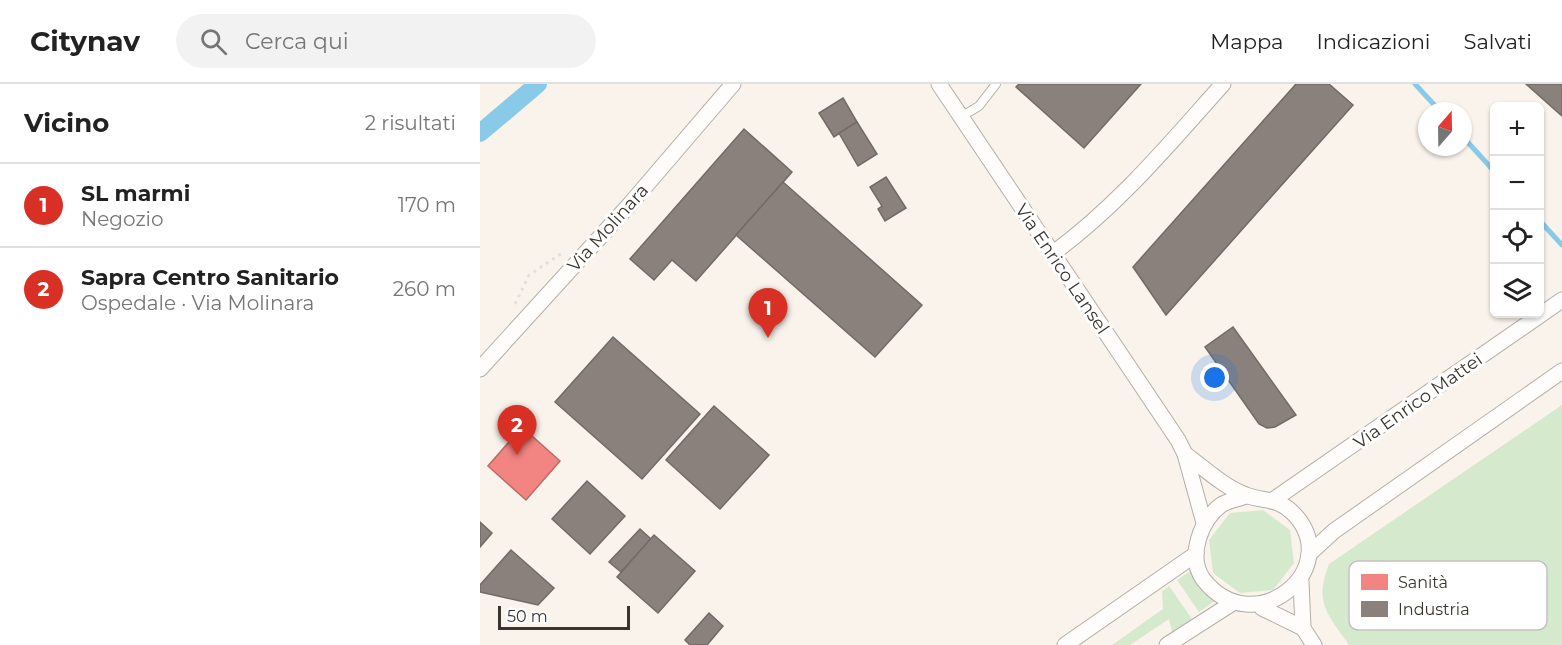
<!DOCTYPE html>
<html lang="it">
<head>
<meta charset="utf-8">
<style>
	body { margin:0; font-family:Montserrat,sans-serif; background:#f2f2f2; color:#222 }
	.controls { position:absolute; right:18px; top:18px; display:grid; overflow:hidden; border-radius:9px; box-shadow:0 2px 4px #0004 }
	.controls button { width:54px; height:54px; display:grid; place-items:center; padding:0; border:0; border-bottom:2px solid #e0e0e0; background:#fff; color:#222; font:30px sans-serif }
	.compass { position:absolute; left:938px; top:18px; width:54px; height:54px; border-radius:50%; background:#fff; box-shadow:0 2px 4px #0004; rotate:20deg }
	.scale { position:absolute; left:18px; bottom:15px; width:132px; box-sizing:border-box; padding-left:6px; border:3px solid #39342d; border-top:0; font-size:16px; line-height:21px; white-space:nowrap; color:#39342d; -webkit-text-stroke:4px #fff; paint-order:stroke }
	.you { position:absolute; left:735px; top:294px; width:21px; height:21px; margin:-15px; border:4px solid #fff; border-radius:50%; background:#1a73e8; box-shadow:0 0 0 9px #1a73e833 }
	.badge { display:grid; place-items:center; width:39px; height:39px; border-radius:50%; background:#d93025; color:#fff; font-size:20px; font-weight:700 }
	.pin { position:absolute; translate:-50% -50px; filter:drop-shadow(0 2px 3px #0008) }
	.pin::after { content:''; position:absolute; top:32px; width:21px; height:18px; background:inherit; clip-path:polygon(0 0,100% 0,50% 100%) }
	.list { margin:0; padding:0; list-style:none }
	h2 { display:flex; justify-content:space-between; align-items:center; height:78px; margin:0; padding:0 24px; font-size:26px }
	h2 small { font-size:20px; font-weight:400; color:#767676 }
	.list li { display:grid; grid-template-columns:39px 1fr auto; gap:18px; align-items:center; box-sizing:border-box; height:84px; padding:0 24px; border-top:2px solid #e0e0e0 }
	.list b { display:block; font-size:22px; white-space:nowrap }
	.list p { margin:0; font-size:20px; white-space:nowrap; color:#767676 }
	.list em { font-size:20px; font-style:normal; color:#767676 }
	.icon { flex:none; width:33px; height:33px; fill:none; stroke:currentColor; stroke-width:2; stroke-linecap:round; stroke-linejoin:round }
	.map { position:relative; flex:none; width:1082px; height:561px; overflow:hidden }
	header { display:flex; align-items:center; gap:36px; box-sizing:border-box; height:84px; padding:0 30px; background:#fff; border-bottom:2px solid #e0e0e0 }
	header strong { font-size:28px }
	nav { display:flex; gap:33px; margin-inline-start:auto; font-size:21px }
	.search { width:420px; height:54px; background:#f2f2f2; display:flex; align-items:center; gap:15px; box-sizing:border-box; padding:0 21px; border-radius:33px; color:#767676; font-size:22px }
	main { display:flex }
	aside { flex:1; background:#fff }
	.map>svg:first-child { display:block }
	.green { fill:#d5e9cd }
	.health { fill:#f28482; stroke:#ba6c68; stroke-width:1.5 }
	.industry { fill:#8a817c; stroke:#726a64; stroke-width:1.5 }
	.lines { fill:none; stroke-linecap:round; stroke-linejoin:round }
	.stream { stroke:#88cae7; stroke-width:5 }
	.canal { stroke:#88cae7; stroke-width:18 }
	.lane-casing { stroke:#b3aea8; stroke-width:10 }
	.street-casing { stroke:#b3aea8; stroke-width:17 }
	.path { stroke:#e2e0de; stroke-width:3; stroke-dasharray:3 4.5; stroke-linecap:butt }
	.lane { stroke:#fefdfc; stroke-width:8 }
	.street { stroke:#fefdfc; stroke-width:15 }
	.labels { text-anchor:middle; stroke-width:6; stroke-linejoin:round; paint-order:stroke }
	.street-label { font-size:18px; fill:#39342d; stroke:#fff }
	.key { fill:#fff; stroke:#c4c2c0; stroke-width:1.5 }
	.key-label { font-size:16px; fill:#39342d }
</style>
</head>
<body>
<header>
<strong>Citynav</strong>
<div class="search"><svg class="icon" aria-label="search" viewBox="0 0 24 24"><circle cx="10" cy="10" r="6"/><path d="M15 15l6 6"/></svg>Cerca qui</div>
<nav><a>Mappa</a><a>Indicazioni</a><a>Salvati</a></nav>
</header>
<main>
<aside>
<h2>Vicino<small>2 risultati</small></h2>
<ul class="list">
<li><span class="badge">1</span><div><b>SL marmi</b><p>Negozio</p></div><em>170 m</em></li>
<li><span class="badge">2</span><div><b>Sapra Centro Sanitario</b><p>Ospedale · Via Molinara</p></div><em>260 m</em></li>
</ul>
</aside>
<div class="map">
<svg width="1082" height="561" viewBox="0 0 1082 561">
	<rect width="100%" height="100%" fill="#f9f3ec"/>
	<g class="green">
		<path d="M1082,321V561H869C847,529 834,519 849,480Z"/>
		<path d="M783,426L810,446L814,479L793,506L760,509L733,489L729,456L750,429Z"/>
		<path d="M712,486C716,498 724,511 736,516L719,528L697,496Z"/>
		<path d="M689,502L712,535L692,548L689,535L650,561H632L683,525L682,507Z"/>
	</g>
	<path class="health" d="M42,343L80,377L46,416L8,382Z"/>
	<g class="industry">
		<path d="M539,0H661L604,64L536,3Z"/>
		<path d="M816,0H849L873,21L686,231L653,183Z"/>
		<path d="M1046,0H1082V32Z"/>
		<path d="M363,14L377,38L354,53L339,29Z"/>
		<path d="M377,38L397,70L378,82L359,49Z"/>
		<path d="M264,45L312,88L216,197L192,176L174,196L150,175Z"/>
		<path d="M406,93L426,124L405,137L398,125L402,122L390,103Z"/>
		<path d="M303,98L442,221L395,273L256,151Z"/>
		<path d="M753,243L816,331L795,343L787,344L779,340L725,263Z"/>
		<path d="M133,253L220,330L162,395L75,318Z"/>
		<path d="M234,322L289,371L240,425L186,376Z"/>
		<path d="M107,397L145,432L110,470L72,435Z"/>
		<path d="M0,438L12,449L0,463Z"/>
		<path d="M160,445L171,455L141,488L129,478Z"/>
		<path d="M174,451L215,487L178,529L137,493Z"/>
		<path d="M31,466L74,504L58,521L0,508V501Z"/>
		<path d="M229,529L243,542L227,561H210L205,556Z"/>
	</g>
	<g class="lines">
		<g class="stream">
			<path d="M935,0L960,27"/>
			<path d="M983,53L1014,87"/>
			<path d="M1060,137L1082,161"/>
		</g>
		<path class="canal" d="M0,49L58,0"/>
		<defs>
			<path id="lane" d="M481,33L499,22L516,0"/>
			<g id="street">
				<path d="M459,0L698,356L705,370L724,439"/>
				<path d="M572,170C638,122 689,60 743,0"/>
				<path d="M0,285L151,119L253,0"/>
				<path d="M705,370C724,384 744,403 766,411C783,418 796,413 812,428C868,483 774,561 723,495C707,472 721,436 741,421C747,417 758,415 766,412"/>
				<path d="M793,416L1082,216"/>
				<path d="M829,470L854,447L1082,287"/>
				<path d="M821,497L823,544L834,561"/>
				<path d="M782,524L823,544"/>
				<path d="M585,561L716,470"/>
				<path d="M687,561L751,520"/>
			</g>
		</defs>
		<use href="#lane" class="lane-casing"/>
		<use href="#street" class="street-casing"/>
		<path class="path" d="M35,220L49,191L82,169"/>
		<use href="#lane" class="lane"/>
		<use href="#street" class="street"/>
	</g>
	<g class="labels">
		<g class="street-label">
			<text transform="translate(128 144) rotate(-48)" y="6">Via Molinara</text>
			<text transform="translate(582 185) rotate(56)" y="6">Via Enrico Lansel</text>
			<text transform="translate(938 317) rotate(-35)" y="6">Via Enrico Mattei</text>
		</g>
	</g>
	<rect x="869" y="477" width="198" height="69" rx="9" class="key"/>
	<rect x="881" y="490" width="27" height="16" fill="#f28482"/>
	<rect x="881" y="517" width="27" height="16" fill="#8a817c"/>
	<g class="key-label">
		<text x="918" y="504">Sanità</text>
		<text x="918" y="531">Industria</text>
	</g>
</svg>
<div class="controls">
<button>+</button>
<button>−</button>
<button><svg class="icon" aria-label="locate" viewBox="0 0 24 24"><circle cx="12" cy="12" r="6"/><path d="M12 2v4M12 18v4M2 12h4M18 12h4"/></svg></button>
<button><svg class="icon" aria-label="layers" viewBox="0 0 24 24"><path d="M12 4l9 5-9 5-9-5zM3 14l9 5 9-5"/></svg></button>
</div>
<svg class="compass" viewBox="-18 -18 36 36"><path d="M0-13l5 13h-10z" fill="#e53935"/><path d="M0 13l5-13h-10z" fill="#767676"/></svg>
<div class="scale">50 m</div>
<div class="you"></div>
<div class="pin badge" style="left:288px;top:254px">1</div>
<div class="pin badge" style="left:37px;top:371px">2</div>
</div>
</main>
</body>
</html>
